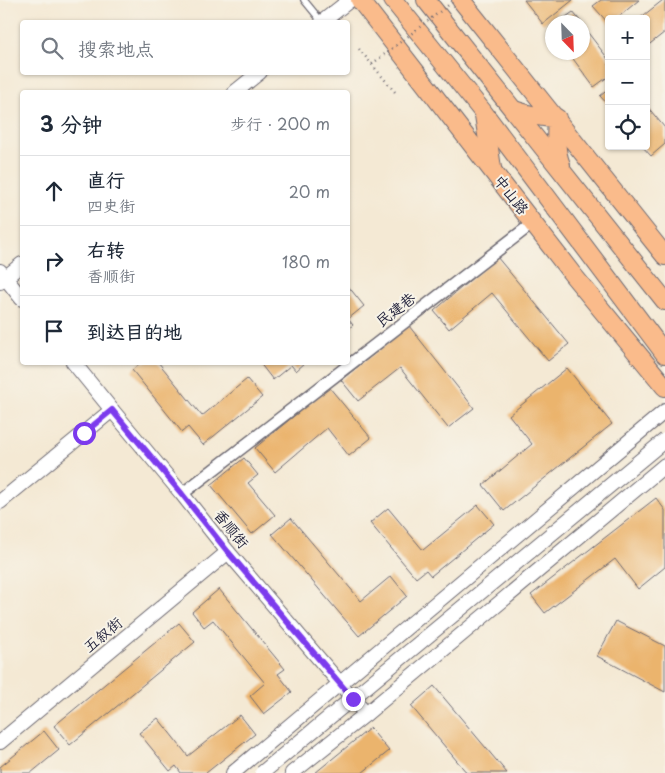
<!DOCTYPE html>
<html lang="zh">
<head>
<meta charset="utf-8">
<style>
	body { margin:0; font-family:"Playpen Sans","LXGW WenKai TC",sans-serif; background:#f2f2f3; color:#1f2937 }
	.controls { position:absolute; right:15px; top:15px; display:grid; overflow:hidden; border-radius:5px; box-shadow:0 1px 4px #0004 }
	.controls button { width:45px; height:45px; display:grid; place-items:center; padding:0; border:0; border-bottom:1px solid #e0e1e3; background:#fff; color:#1f2937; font:25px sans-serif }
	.compass { position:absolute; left:545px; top:15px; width:45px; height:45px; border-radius:50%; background:#fff; box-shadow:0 1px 4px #0004; rotate:157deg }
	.stop { position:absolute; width:15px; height:15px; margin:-11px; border:4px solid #7c3aed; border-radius:50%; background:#fff }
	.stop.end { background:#7c3aed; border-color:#fff; box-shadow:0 1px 5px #0008 }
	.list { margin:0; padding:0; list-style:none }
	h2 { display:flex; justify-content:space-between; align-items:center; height:65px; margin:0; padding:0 20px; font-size:21px }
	h2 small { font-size:16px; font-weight:400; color:#747a83 }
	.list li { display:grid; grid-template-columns:32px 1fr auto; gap:15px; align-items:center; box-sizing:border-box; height:70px; padding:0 20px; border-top:1px solid #e0e1e3 }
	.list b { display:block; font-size:19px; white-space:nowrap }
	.list p { margin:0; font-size:16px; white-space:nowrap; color:#747a83 }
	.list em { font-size:16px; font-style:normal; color:#747a83 }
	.icon { flex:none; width:28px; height:28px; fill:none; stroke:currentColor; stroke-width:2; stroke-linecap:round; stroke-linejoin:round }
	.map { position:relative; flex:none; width:665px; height:773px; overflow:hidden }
	.search { position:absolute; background:#fff; box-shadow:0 1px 4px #0004; left:20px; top:20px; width:330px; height:55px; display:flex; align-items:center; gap:12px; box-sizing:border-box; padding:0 18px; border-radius:5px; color:#747a83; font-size:19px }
	.panel { position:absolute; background:#fff; box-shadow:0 1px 4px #0004; left:20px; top:90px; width:330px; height:275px; border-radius:5px }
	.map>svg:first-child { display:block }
	.building { fill:#ebb46d }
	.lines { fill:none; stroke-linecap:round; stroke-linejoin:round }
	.service-casing { stroke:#6c6871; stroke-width:8 }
	.minor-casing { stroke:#6c6871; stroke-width:14 }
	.tertiary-casing { stroke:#6c6871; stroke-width:16 }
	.primary-casing { stroke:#6c6871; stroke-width:20 }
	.path { stroke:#6c6871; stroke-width:2.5; stroke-dasharray:1 4; stroke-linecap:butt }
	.service { stroke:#fff; stroke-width:5.5 }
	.minor { stroke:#fff; stroke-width:11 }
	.tertiary { stroke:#fff; stroke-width:14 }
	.primary { stroke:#fabb8b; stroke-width:18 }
	.tertiary-bridge-casing { stroke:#6c6871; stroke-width:16; stroke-linecap:butt }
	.path-bridge { stroke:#6c6871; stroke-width:2.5; stroke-dasharray:1 4; stroke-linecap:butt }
	.tertiary-bridge { stroke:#fff; stroke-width:14 }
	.route { stroke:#7c3aed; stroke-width:6 }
	.labels { text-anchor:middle; stroke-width:4; stroke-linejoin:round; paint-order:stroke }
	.street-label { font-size:15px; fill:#22223b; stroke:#f7f3e8 }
</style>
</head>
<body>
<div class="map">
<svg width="665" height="773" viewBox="0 0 665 773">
	<rect width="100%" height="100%" fill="#f7f3e8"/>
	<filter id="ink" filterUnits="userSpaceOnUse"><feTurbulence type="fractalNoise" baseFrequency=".02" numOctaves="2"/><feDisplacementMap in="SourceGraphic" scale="10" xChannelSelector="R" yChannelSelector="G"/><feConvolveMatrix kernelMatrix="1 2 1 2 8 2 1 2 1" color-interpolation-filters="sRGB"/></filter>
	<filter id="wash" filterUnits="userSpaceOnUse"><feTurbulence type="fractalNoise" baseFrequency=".0096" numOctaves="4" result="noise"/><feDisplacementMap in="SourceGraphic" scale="20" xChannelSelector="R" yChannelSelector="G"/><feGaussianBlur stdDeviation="1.12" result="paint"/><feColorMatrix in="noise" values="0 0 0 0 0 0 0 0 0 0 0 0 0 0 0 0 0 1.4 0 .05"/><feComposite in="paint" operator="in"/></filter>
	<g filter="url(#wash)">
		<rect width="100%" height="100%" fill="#f4e9d4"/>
		<g id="blocks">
			<g class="building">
				<path d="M524,0H573L543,24Z"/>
				<path d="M601,0H639L616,19H609V24L593,6Z"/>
				<path d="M663,0H665V32L646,47V19H639Z"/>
				<path d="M573,12L581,22H559Z"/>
				<path d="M582,25L609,60V76L594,87L568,52H582Z"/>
				<path d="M609,89V106L600,96Z"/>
				<path d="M646,105L665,128V144L651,156L642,146H646Z"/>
				<path d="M497,257L569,344L548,361L492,293L449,329L434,311Z"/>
				<path d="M348,286L364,306L348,319L353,325L348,329Z"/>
				<path d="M409,326L474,408L448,428L400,368L358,401L341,380Z"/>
				<path d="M141,362H158L202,416L247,379L262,397L203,445L188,427L182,432L132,370Z"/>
				<path d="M259,362H306L296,371L291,365L273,380Z"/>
				<path d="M567,368L612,424L504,511L483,485L532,444L509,415Z"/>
				<path d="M329,387L371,438L349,456L327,428L275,472L255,448Z"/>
				<path d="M244,458L258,475L248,483L275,515L252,534L211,485Z"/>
				<path d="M656,498L665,510V567L638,589L615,559L545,613L531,595Z"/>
				<path d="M478,505L494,524L431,576L426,570L416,578L370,523L388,508L423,550Z"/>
				<path d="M291,518L361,601L391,576L407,596L359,636L272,534Z"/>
				<path d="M219,589L285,669L278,674L292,692L264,714L250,696L265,683L213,620L204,627L192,612Z"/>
				<path d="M616,621L665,646V692L597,656Z"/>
				<path d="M179,623L195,642L70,745L54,726Z"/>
				<path d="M434,686L507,773H467L411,706Z"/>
				<path d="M240,715L255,734L206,773H181L176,766L170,771L139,733L158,718L188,756Z"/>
				<path d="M370,728L389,751L362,773H315Z"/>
				<path d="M44,731L59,750L31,773H0V767Z"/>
			</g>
		</g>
	</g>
	<g filter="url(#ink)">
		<use href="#blocks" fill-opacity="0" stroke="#6c6871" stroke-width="1"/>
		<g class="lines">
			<defs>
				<path id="service" d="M304,0L322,22"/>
				<path id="minor" d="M182,494L533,223"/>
				<g id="tertiary">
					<path d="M322,22L350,0"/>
					<path d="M235,92L260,72"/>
					<path d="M0,271L22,299"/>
					<path d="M0,282L22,264"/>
					<path d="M73,362L112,410L182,494L228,552L366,714"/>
					<path d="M0,502L112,410"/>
					<path d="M0,742L228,552"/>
					<path d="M233,773L665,411"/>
					<path d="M292,773L366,714L665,465"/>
				</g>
				<g id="primary">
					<path d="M360,0L573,275L665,387"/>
					<path d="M393,0L483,112L665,354"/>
					<path d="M426,0L665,301"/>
					<path d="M461,0L665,256"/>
					<path d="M514,110C529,115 541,118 557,118C556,135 555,150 561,165"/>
					<path d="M484,115L492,168"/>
				</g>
			</defs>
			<use href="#service" class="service-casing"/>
			<use href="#minor" class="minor-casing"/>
			<use href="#tertiary" class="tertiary-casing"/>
			<use href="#primary" class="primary-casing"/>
			<path class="path" d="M359,49L395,92"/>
			<use href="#service" class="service"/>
			<use href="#minor" class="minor"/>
			<use href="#tertiary" class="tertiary"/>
			<use href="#primary" class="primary"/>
			<defs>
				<path id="tertiary-bridge" d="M262,773L665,440"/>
			</defs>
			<use href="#tertiary-bridge" class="tertiary-bridge-casing"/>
			<path class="path-bridge" d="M372,64L455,0"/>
			<use href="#tertiary-bridge" class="tertiary-bridge"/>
		</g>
	</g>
	<g class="lines" filter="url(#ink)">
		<path class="route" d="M84,433L112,410L182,494L228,552L353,699"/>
	</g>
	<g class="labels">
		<g class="street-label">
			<text transform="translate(511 195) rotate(52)" y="5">中山路</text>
			<text transform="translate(396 310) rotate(-38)" y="5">民建巷</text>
			<text transform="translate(231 529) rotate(51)" y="5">香顺街</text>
			<text transform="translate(103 635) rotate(-40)" y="5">五叙街</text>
		</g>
	</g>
</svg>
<div class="controls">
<button>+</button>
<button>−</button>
<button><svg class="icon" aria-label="locate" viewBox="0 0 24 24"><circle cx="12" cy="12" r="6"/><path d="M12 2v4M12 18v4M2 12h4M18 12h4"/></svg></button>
</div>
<svg class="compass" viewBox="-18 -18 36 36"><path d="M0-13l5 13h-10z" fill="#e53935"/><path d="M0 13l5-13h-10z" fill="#747a83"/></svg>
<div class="stop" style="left:84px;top:433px"></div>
<div class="stop end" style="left:353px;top:699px"></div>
<div class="search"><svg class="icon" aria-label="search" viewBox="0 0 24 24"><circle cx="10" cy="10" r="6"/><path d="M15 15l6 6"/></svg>搜索地点</div>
<section class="panel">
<h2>3 分钟<small>步行 · 200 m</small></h2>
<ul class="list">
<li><svg class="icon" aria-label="ahead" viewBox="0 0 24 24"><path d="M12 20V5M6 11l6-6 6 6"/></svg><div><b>直行</b><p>四史街</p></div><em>20 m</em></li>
<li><svg class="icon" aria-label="right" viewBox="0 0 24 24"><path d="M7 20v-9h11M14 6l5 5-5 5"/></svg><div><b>右转</b><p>香顺街</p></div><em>180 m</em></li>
<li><svg class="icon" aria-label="arrive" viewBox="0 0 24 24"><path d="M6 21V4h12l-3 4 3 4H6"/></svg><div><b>到达目的地</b></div></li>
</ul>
</section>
</div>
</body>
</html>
